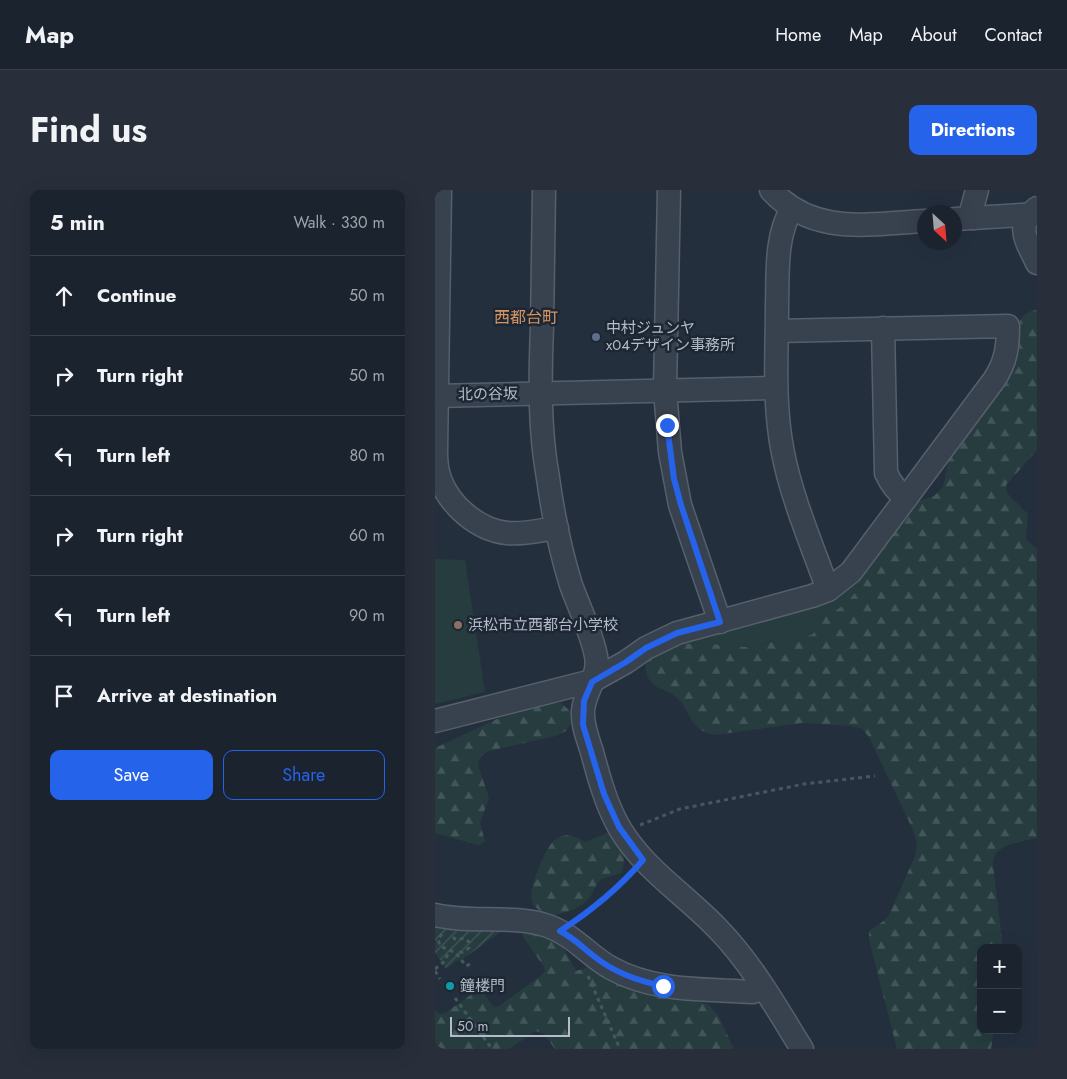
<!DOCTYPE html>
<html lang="en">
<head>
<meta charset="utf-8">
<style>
	body { margin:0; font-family:Jost,"Noto Sans JP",sans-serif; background:#282f3a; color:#f1f3f6 }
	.controls { position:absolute; right:15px; bottom:15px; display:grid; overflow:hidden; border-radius:10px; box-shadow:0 5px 20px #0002 }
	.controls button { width:45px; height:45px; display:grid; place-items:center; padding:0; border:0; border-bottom:1px solid #39404a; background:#1b232e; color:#f1f3f6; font:25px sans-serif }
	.compass { position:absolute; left:482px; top:15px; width:45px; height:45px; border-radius:50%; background:#1b232e; box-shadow:0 5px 20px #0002; rotate:154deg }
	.scale { position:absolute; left:15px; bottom:12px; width:120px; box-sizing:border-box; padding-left:5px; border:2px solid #b4bcc9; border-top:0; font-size:14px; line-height:18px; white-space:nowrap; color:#b4bcc9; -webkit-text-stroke:4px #1d2633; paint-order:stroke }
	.stop { position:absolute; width:15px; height:15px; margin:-11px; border:4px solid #2563eb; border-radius:50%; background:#fff }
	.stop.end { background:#2563eb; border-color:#fff; box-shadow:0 1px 5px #0008 }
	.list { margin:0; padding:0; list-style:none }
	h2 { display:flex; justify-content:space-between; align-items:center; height:65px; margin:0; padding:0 20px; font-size:21px }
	h2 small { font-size:16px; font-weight:400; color:#a0a4aa }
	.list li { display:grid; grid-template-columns:32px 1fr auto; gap:15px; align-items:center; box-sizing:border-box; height:80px; padding:0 20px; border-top:1px solid #39404a }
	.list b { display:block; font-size:19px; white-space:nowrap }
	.list em { font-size:16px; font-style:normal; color:#a0a4aa }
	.actions { display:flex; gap:10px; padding:15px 20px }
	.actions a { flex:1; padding:11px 0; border:1px solid #2563eb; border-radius:10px; text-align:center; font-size:18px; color:#2563eb }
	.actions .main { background:#2563eb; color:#fff }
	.icon { flex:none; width:28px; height:28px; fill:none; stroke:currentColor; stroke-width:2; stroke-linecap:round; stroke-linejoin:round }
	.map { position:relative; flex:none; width:602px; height:859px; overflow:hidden; border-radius:10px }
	header { display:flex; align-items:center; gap:30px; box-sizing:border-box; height:70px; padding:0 25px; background:#1b232e; border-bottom:1px solid #39404a }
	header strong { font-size:24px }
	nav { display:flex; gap:28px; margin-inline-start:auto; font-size:18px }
	.intro { display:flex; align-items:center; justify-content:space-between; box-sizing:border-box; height:120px; padding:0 30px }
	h1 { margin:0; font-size:35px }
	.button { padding:12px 22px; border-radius:10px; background:#2563eb; color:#fff; font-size:18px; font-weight:700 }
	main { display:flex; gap:30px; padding:0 30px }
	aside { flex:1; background:#1b232e; border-radius:10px; box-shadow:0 5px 20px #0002 }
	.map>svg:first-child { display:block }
	.grass { fill:#263c3f }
	.forest { fill:url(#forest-firs) }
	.garden { fill:url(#garden-furrows) }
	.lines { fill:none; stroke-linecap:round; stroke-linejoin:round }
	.minor-casing { stroke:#565f6c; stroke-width:25 }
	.path { stroke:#44595c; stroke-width:3; stroke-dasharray:4 4; stroke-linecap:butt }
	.minor { stroke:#38414e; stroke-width:22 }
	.route { stroke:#2563eb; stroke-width:6 }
	.service-dot { fill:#5c6f8a; stroke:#1d2633; stroke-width:2 }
	.education-dot { fill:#8d6e63; stroke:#1d2633; stroke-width:2 }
	.culture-dot { fill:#0f9aa8; stroke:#1d2633; stroke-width:2 }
	.labels { text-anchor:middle; stroke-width:5; stroke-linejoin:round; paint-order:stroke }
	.poi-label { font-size:15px; fill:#b4bcc9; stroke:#1d2633; text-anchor:start }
	.street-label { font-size:15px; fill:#b4bcc9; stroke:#1d2633 }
	.neighbourhood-label { font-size:16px; fill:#d59563; stroke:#1d2633 }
</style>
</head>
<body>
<header>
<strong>Map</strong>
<nav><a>Home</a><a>Map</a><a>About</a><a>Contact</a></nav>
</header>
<div class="intro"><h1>Find us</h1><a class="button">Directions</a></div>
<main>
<aside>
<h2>5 min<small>Walk · 330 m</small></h2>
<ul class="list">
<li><svg class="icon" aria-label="ahead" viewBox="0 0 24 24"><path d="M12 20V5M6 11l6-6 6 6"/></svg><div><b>Continue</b></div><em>50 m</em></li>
<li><svg class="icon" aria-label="right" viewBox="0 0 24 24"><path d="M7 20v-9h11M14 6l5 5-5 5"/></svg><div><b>Turn right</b></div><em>50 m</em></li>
<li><svg class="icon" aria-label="left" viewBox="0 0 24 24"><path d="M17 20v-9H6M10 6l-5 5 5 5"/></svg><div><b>Turn left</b></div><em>80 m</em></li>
<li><svg class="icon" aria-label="right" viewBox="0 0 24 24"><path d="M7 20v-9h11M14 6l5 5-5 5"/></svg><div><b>Turn right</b></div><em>60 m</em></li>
<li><svg class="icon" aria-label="left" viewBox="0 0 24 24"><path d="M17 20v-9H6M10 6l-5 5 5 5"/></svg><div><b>Turn left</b></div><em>90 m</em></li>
<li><svg class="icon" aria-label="arrive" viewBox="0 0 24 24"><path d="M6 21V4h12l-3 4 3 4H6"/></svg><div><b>Arrive at destination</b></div></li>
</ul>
<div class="actions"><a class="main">Save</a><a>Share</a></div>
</aside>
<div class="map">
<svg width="602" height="859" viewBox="0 0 602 859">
	<defs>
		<pattern id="forest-firs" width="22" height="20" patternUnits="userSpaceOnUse" patternTransform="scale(1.25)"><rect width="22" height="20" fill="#263c3f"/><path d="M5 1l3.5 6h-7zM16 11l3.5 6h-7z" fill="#435659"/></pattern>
		<pattern id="garden-furrows" width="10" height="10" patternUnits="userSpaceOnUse" patternTransform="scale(1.25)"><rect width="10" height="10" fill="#263c3f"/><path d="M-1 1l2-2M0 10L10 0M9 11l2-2" fill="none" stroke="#435659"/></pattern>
	</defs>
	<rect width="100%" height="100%" fill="#242f3e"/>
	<g class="grass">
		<path d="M0,369L30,370L50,502L0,514Z"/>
		<path d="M430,378C427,398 416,412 398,422C392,425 386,427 380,431L379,443L376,445L311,457L276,454H246Z"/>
	</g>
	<g class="forest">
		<path d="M602,120V260L571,295L572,303L593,324L591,349L602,359V648C590,651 564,654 559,667C558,670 558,673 558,675L568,758H546V840H559L556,859H462L434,750V741L450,730L454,725L480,666L482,652L477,638L434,547L427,539L417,536L367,533L280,545C252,541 257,517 237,504C231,500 222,499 217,493C212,488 211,482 210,475L217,467L246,454H276L311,457L376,445L379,443L380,431C386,427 392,425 398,422C416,412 426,398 430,378L481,312L499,306L508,297L514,268L582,138C586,126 590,122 602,120Z"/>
		<path d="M114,513H126L135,521L137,532L131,541L121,546L54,561L47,565L43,571L44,578L54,608L45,633L50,652L43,655L0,643V558L62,529Z"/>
		<path d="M175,642L190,662L188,678L186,683L166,689C161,694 159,701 155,707C148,718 128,724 114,726C109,723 102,720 98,714C91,703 110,656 121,649C132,642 140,646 150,652Z"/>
		<path d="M93,741L111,747L127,755L141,781L154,777L187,796L207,803L227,807L260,810L274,815L283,825L299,859H120L109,844L101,841L74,859H0V821L5,824L10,823L43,800C51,803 53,812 60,817L64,816L108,784L110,781L109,777L87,745L89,742Z"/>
	</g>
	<path class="garden" d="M0,736L23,739L67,741L25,771L23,770L11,779L0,763Z"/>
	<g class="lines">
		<defs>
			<g id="minor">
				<path d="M5,0L1,262C1,271 2,280 5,289C15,316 43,340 72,343C88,345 106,340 122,338"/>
				<path d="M109,0C108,46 108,92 107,137C105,188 104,238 113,288C118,324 125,360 136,395C144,417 157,444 161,466C165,486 149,502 148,521C147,535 153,549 157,562C164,588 171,614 184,637C209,680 250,704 283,739C317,774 341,817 367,859"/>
				<path d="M234,0L230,200L235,262L245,315L285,432"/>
				<path d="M336,0C378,46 434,34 490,31"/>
				<path d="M357,18C340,47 343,83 342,115C342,164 338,214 348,263C357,309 377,355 393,400"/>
				<path d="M602,18C579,36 592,51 602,73"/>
				<path d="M538,28L537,18L542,0"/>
				<path d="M520,29L602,24"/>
				<path d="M448,138L451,283C456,294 461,301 471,308"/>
				<path d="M0,206L341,198"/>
				<path d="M0,531L157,491L191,472L211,458L242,443L377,406L393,400L416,382L559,190C571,172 573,157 573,136L342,141"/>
				<path d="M0,725C38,734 77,724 113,736C139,745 154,766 176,778C219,802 270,799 318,802L328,798"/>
			</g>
		</defs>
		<use href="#minor" class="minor-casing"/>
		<g class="path">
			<path d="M205,635L245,619L369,594L440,586"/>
			<path d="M142,730L182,698L196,684"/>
			<path d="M7,744L3,749L5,756L21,763L31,776L35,774"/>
			<path d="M18,747L21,750L29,748L34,752V758L28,762L21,763"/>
			<path d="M0,779L10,771L14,761"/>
			<path d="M0,781L5,789"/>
			<path d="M153,786L185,859"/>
			<path d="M20,808L57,859"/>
		</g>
		<use href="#minor" class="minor"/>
	</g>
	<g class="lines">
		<path class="route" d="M228,796C203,791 180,783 160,767C148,758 139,748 125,741C156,721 184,698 208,670L184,637L169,604L148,535L149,511L157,492L191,472L211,458L242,443L285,432L246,315L239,289L232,235"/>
	</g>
	<circle class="service-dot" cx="161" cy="147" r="5"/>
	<circle class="education-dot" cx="23" cy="435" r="5"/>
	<circle class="culture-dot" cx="15" cy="796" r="5"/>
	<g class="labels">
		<g class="poi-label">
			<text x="171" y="143">中村ジュンヤ<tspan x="171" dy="17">x04デザイン事務所</tspan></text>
			<text x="33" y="440">浜松市立西都台小学校</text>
			<text x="25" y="801">鐘楼門</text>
		</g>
		<g class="street-label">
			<text transform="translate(53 204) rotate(-1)" y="5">北の谷坂</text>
		</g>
		<g class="neighbourhood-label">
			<text x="91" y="133">西都台町</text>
		</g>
	</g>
</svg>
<div class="controls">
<button>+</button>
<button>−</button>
</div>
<svg class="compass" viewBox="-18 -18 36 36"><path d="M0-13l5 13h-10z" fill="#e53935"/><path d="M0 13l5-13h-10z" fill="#a0a4aa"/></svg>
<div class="scale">50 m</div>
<div class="stop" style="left:228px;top:796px"></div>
<div class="stop end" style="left:232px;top:235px"></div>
</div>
</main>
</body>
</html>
